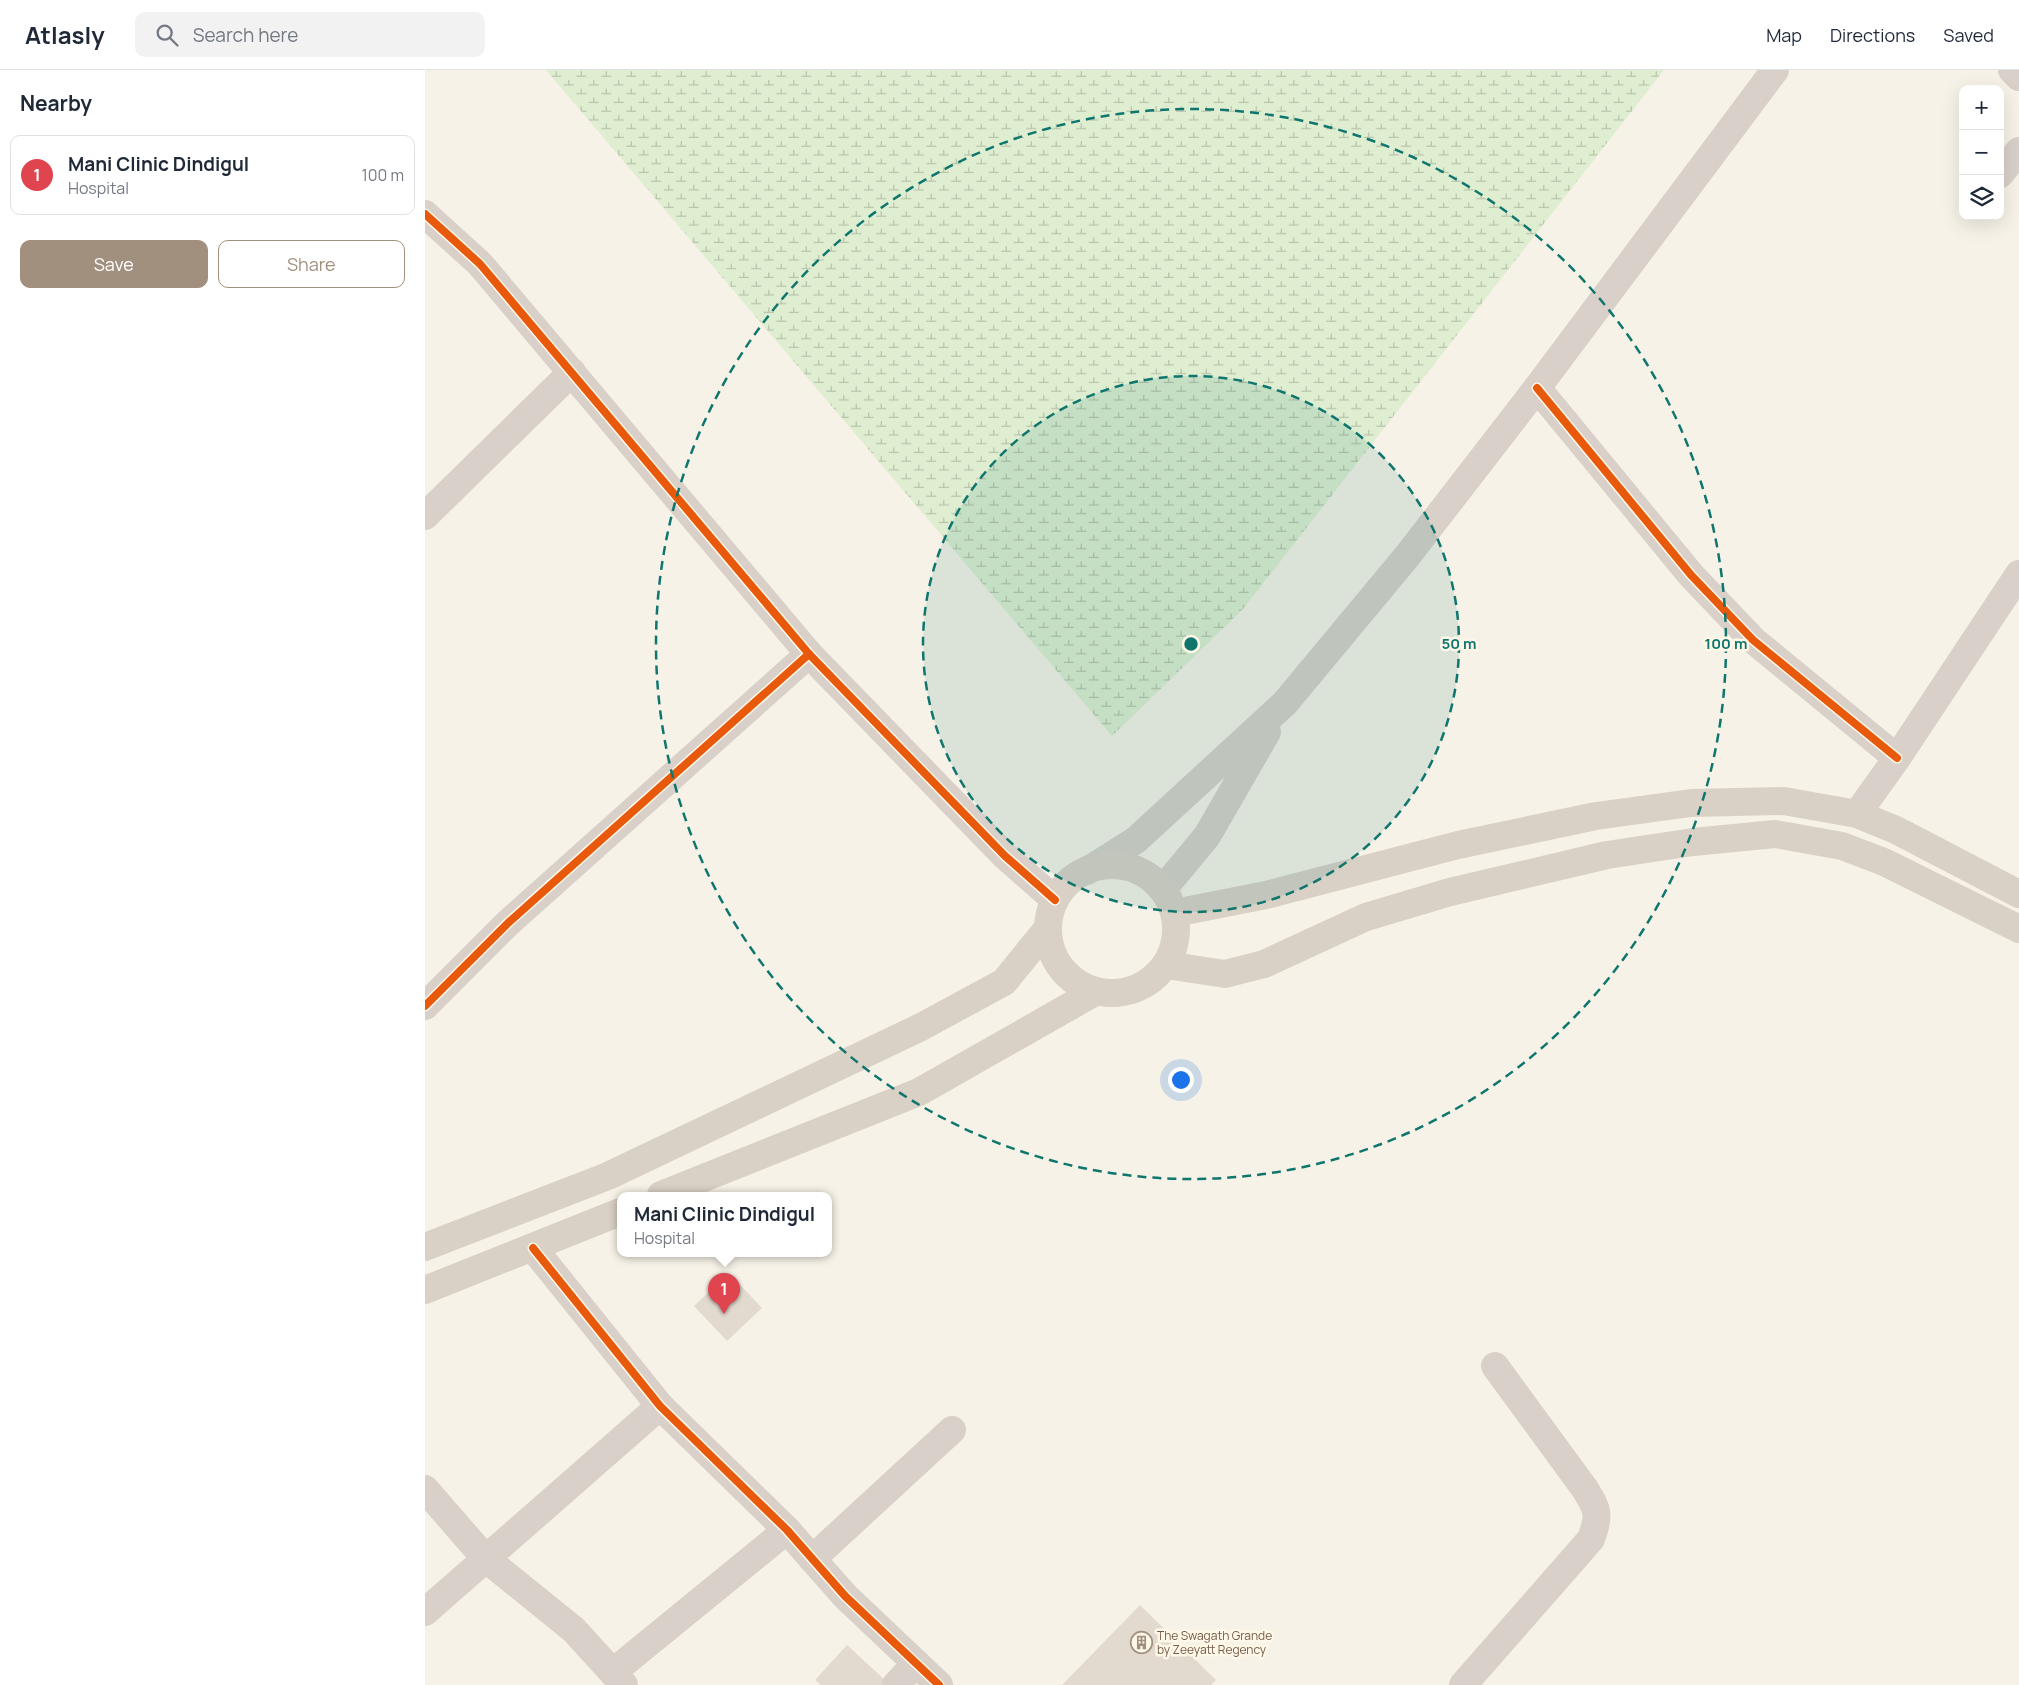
<!DOCTYPE html>
<html lang="en">
<head>
<meta charset="utf-8">
<style>
	body { margin:0; font-family:Manrope,sans-serif; background:#f2f2f3; color:#1f2937 }
	.controls { position:absolute; right:15px; top:15px; display:grid; overflow:hidden; border-radius:10px; box-shadow:0 5px 20px #0002 }
	.controls button { width:45px; height:45px; display:grid; place-items:center; padding:0; border:0; border-bottom:1px solid #e0e1e3; background:#fff; color:#1f2937; font:25px sans-serif }
	.you { position:absolute; left:755px; top:1009px; width:18px; height:18px; margin:-12px; border:4px solid #fff; border-radius:50%; background:#1a73e8; box-shadow:0 0 0 8px #1a73e833 }
	.badge { display:grid; place-items:center; width:32px; height:32px; border-radius:50%; background:#a2907f; color:#fff; font-size:16px; font-weight:700 }
	.pin { position:absolute; translate:-50% -41px; filter:drop-shadow(0 1px 2px #0008) }
	.pin::after { content:''; position:absolute; top:26px; width:18px; height:15px; background:inherit; clip-path:polygon(0 0,100% 0,50% 100%) }
	.popup { position:absolute; left:192px; top:1122px; width:215px; height:65px; box-sizing:border-box; display:grid; place-content:center; border-radius:10px; background:#fff; filter:drop-shadow(0 1px 4px #0005); font-size:16px; white-space:nowrap; color:#747a83 }
	.popup b { font-size:19px; color:#1f2937 }
	.popup::after { content:''; position:absolute; left:50%; top:100%; margin-left:-10px; border:10px solid transparent; border-top-color:#fff }
	.list { margin:0; padding:0; list-style:none }
	h2 { display:flex; justify-content:space-between; align-items:center; height:65px; margin:0; padding:0 20px; font-size:21px }
	h2 small { font-size:16px; font-weight:400; color:#747a83 }
	.list li { display:grid; grid-template-columns:32px 1fr auto; gap:15px; align-items:center; box-sizing:border-box; height:80px; margin:0 10px 10px; padding:0 10px; border:1px solid #e0e1e3; border-radius:10px }
	.list b { display:block; font-size:19px; white-space:nowrap }
	.list p { margin:0; font-size:16px; white-space:nowrap; color:#747a83 }
	.list em { font-size:16px; font-style:normal; color:#747a83 }
	.actions { display:flex; gap:10px; padding:15px 20px }
	.actions a { flex:1; padding:11px 0; border:1px solid #a2907f; border-radius:10px; text-align:center; font-size:18px; color:#a2907f }
	.actions .main { background:#a2907f; color:#fff }
	.icon { flex:none; width:28px; height:28px; fill:none; stroke:currentColor; stroke-width:2; stroke-linecap:round; stroke-linejoin:round }
	.map { position:relative; flex:none; width:1594px; height:1615px; overflow:hidden }
	header { display:flex; align-items:center; gap:30px; box-sizing:border-box; height:70px; padding:0 25px; background:#fff; border-bottom:1px solid #e0e1e3 }
	header strong { font-size:24px }
	nav { display:flex; gap:28px; margin-inline-start:auto; font-size:18px }
	.search { width:350px; height:45px; background:#f2f2f3; display:flex; align-items:center; gap:12px; box-sizing:border-box; padding:0 18px; border-radius:10px; color:#747a83; font-size:19px }
	main { display:flex }
	aside { flex:1; background:#fff }
	.map>svg:first-child { display:block }
	.wetland { fill:url(#wetland-marsh) }
	.building { fill:#e3dacf }
	.lines { fill:none; stroke-linecap:round; stroke-linejoin:round }
	.minor { stroke:#d8d0c9; stroke-width:28 }
	.secondary { stroke:#d8d0c9; stroke-width:28 }
	.trunk { stroke:#dad1c6; stroke-width:28 }
	.cycleway-casing { stroke:#fff8e8; stroke-width:11 }
	.cycleway { stroke:#e8590c; stroke-width:8 }
	.ring { fill:none; stroke:#0f766e; stroke-width:2.5; stroke-dasharray:9 6 }
	.labels { text-anchor:middle; stroke-width:5; stroke-linejoin:round; paint-order:stroke }
	.poi-label { font-size:12px; fill:#755c47; stroke:#fff8e8; text-anchor:start }
	.centre { fill:#0f766e; stroke:#fff8e8; stroke-width:2.5 }
	.ring-label { font-size:15px; text-anchor:middle; font-weight:bold; fill:#0f766e; stroke:#fff8e8; stroke-width:5; stroke-linejoin:round; paint-order:stroke }
</style>
</head>
<body>
<header>
<strong>Atlasly</strong>
<div class="search"><svg class="icon" aria-label="search" viewBox="0 0 24 24"><circle cx="10" cy="10" r="6"/><path d="M15 15l6 6"/></svg>Search here</div>
<nav><a>Map</a><a>Directions</a><a>Saved</a></nav>
</header>
<main>
<aside>
<h2>Nearby<small></small></h2>
<ul class="list">
<li><span class="badge" style="background:#e0444e">1</span><div><b>Mani Clinic Dindigul</b><p>Hospital</p></div><em>100 m</em></li>
</ul>
<div class="actions"><a class="main">Save</a><a>Share</a></div>
</aside>
<div class="map">
<svg width="1594" height="1615" viewBox="0 0 1594 1615">
	<defs>
		<pattern id="wetland-marsh" width="20" height="14" patternUnits="userSpaceOnUse" patternTransform="scale(1.25)"><rect width="20" height="14" fill="#dfeed1"/><path d="M1 5h8M5 5V1M11 12h8M15 12V8" fill="none" stroke="#b9c4ab"/></pattern>
	</defs>
	<rect width="100%" height="100%" fill="#f7f2e7"/>
	<path class="wetland" d="M121,0H1239L818,539L687,666Z"/>
	<g class="building">
		<path d="M304,1203L337,1238L302,1271L269,1236Z"/>
		<path d="M715,1535L791,1610L786,1615H637Z"/>
		<path d="M422,1575L461,1611L458,1615H396L390,1610Z"/>
	</g>
	<g class="lines">
		<g class="minor">
			<path d="M1587,0L1594,7"/>
			<path d="M1575,104L1594,81"/>
			<path d="M0,144L55,194L384,584L580,786L630,830"/>
			<path d="M1112,318L1266,505L1328,570L1472,688"/>
			<path d="M0,446L147,302"/>
			<path d="M1432,744L1472,688L1594,504"/>
			<path d="M0,936L83,853L384,584"/>
			<path d="M108,1178L235,1336L362,1460L420,1526L514,1615"/>
			<path d="M0,1419L60,1488L149,1560L199,1615"/>
			<path d="M387,1489L527,1360"/>
			<path d="M0,1542L235,1336"/>
			<path d="M188,1602L362,1460"/>
			<path d="M471,1615L491,1593"/>
			<path d="M1038,1615L1166,1469C1175,1445 1173,1440 1160,1419L1070,1296"/>
		</g>
		<g class="secondary">
			<path d="M662,801L711,770L860,633L983,485L1112,318L1350,0"/>
			<path d="M738,819L782,766L842,662"/>
		</g>
		<g class="trunk">
			<circle cx="687" cy="859" r="64"/>
			<path d="M750,843L841,825L1033,775L1171,746L1266,733L1359,731L1432,744L1471,760L1594,824"/>
			<path d="M741,895L800,904L839,894L941,847L1025,822L1182,785L1268,772L1350,764L1417,776L1459,792L1594,859"/>
			<path d="M236,1125L494,1022L670,922"/>
			<path d="M0,1177L183,1106L496,957L579,912L623,858"/>
			<path d="M0,1220L195,1142"/>
		</g>
		<defs>
			<g id="cycleway">
				<path d="M0,144L55,194L384,584L580,786L630,830"/>
				<path d="M1112,318L1266,505L1328,570L1472,688"/>
				<path d="M0,936L83,853L384,584"/>
				<path d="M108,1178L235,1336L362,1460L420,1526L514,1615"/>
			</g>
		</defs>
		<use href="#cycleway" class="cycleway-casing"/>
		<use href="#cycleway" class="cycleway"/>
	</g>
	<circle cx="766" cy="574" r="268" fill="#0f766e" fill-opacity=".12"/>
	<g class="ring">
		<circle cx="766" cy="574" r="268"/>
		<circle cx="766" cy="574" r="535"/>
	</g>
	<defs>
		<symbol id="building-ring" viewBox="-11 -11 22 22"><circle r="9.5" fill="#fff8e8" stroke="#a2907f" stroke-width="1.5"/><path d="M-4-6H4V6H1V3H-1V6H-4ZM-2.5-4.3h1.7v1.8h-1.7ZM.8-4.3h1.7v1.8H.8ZM-2.5-1h1.7V.8h-1.7ZM.8-1h1.7V.8H.8Z" fill="#a2907f"/></symbol>
	</defs>
	<g fill-rule="evenodd">
		<use href="#building-ring" x="704" y="1560" width="25" height="25"/>
	</g>
	<g class="labels">
		<g class="poi-label">
			<text x="732" y="1570">The Swagath Grande<tspan x="732" dy="14">by Zeeyatt Regency</tspan></text>
		</g>
	</g>
	<circle cx="766" cy="574" r="8" class="centre"/>
	<g class="ring-label">
		<text x="1034" y="579">50 m</text>
		<text x="1301" y="579">100 m</text>
	</g>
</svg>
<div class="controls">
<button>+</button>
<button>−</button>
<button><svg class="icon" aria-label="layers" viewBox="0 0 24 24"><path d="M12 4l9 5-9 5-9-5zM3 14l9 5 9-5"/></svg></button>
</div>
<div class="you"></div>
<div class="pin badge" style="left:299px;top:1244px;background:#e0444e">1</div>
<div class="popup"><b>Mani Clinic Dindigul</b>Hospital</div>
</div>
</main>
</body>
</html>
